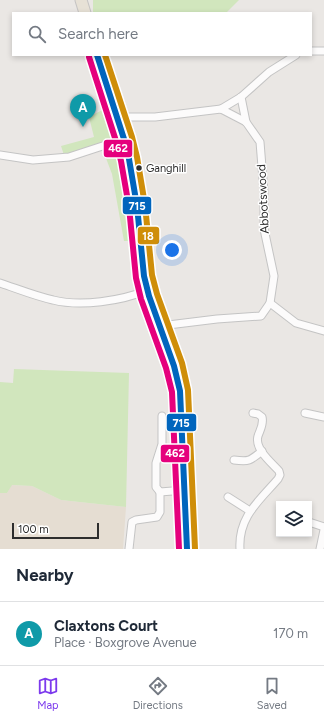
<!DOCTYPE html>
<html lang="en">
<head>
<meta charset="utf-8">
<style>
	body { margin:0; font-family:Figtree,sans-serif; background:#f6f6f7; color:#1f2937 }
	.controls { position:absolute; right:12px; bottom:12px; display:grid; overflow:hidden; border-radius:0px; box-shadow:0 2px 6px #0003 }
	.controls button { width:36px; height:36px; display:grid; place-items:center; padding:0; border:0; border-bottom:1px solid #e0e1e3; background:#fff; color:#1f2937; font:20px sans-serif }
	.scale { position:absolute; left:12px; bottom:10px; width:87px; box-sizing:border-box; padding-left:4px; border:2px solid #2d2d2d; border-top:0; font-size:11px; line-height:14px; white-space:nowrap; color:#2d2d2d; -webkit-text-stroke:3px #fff; paint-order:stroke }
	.you { position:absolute; left:172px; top:250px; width:14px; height:14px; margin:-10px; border:3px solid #fff; border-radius:50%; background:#1a73e8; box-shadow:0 0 0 6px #1a73e833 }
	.badge { display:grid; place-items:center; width:26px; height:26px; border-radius:50%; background:#7c3aed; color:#fff; font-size:13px; font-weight:700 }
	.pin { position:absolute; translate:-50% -33px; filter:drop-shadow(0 1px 2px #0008) }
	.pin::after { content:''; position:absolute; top:21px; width:14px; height:12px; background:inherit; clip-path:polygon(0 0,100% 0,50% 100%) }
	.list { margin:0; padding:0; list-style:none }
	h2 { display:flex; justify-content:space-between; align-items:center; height:52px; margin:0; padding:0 16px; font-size:17px }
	h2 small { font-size:13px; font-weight:400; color:#747a83 }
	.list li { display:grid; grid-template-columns:26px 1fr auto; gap:12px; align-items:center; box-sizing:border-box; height:64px; padding:0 16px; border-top:1px solid #e0e1e3 }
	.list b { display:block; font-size:15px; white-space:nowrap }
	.list p { margin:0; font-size:13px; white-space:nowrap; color:#747a83 }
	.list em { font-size:13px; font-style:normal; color:#747a83 }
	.icon { flex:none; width:22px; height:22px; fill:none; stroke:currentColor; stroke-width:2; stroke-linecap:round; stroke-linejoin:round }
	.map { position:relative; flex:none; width:324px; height:549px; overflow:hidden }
	.search { position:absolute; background:#fff; box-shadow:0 2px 6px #0003; left:12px; right:12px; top:12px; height:44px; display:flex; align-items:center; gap:10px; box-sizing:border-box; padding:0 14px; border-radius:0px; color:#747a83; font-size:15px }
	.sheet { height:116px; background:#fff }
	nav { display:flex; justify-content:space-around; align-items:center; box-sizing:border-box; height:56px; border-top:1px solid #e0e1e3; background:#fff; font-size:11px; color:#747a83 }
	nav a { display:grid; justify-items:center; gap:2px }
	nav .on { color:#7c3aed }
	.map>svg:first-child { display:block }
	.education { fill:#e5ddd2 }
	.green { fill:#d1e6bd }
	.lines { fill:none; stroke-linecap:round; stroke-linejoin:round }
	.street-casing { stroke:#c4c4c4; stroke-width:9 }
	.primary-casing { stroke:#c6c4c3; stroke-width:13 }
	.street { stroke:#fcfbfb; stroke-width:7 }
	.primary { stroke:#e7e1d6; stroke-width:11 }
	.bus-1-casing { stroke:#fff; stroke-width:9 }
	.bus-2-casing { stroke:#fff; stroke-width:9 }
	.bus-3-casing { stroke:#fff; stroke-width:9 }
	.bus-1 { stroke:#0065bd; stroke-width:6 }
	.bus-2 { stroke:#e5007d; stroke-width:6 }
	.bus-3 { stroke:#cf8e09; stroke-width:6 }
	.bus-dot { fill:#2d2d2d; stroke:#fff; stroke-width:1.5 }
	.labels { text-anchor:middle; stroke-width:3; stroke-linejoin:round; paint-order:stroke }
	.bus-label { font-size:11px; fill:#2d2d2d; stroke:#fff; text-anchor:start }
	.street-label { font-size:12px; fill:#2d2d2d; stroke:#fff }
	.line-badge { stroke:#fff; stroke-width:1.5 }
	.badge-label { font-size:11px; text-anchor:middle; font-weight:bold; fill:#fff }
</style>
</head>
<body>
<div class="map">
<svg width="324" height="549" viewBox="0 0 324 549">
	<rect width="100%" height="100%" fill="#eae7e4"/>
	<path class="education" d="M11,485L32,486L61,500L126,507L123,549H0V493H7Z"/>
	<g class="green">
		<path d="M93,0H239L226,13H93Z"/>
		<path d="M108,107L118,138L64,155L61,146L94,137L89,117Z"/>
		<path d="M122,144L129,159L124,163L134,241H124L112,174L104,153Z"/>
		<path d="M14,369L129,373L126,507L61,500L32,486L12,485L7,493H0V382L13,383Z"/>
	</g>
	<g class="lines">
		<defs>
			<g id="street">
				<path d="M311,51H324"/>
				<path d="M241,97L246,122"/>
				<path d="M221,109L241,97L269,72L296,55"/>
				<path d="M116,117H155L221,109L246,122L260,142L264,192V229L274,276L270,303L261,316L217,319L160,326"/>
				<path d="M0,155L33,160L69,157L124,139"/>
				<path d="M0,283C18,289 35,296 53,300C81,307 121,301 148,290"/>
				<path d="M270,303L296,323L324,331"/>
				<path d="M305,413L324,417"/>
				<path d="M234,460C249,462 250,461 262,451"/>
				<path d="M160,492L156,487V463L162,444V416"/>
				<path d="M228,497L250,511"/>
				<path d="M309,522L324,527"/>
				<path d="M129,549L132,522L136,520L157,517L160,512V492L185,490"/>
				<path d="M240,549C238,517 259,501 278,479L280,475L279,471C272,463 254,449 258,436C260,430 264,424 262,417L258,414L253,413"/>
				<path d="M320,549L324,530"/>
			</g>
			<g id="primary">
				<path d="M81,0L85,13"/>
				<path d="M97,55L124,139L129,159L137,206L144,276L149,296L174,366L180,391L183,445L187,549"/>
			</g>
		</defs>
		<use href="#street" class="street-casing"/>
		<use href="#primary" class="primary-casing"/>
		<use href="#street" class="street"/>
		<use href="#primary" class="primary"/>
		<defs>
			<path id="bus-1" d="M97,55L124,139L129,159L137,206L144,276L149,296L174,366L180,391L187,549"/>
			<path id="bus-2" d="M89,57L116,141L121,161L129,207L136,278L141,299L166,368L172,392L179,549"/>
			<path id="bus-3" d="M105,55L132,137L137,157L145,205L152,275L157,294L182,363L188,390L195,549"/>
		</defs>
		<use href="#bus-1" class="bus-1-casing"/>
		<use href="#bus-2" class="bus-2-casing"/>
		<use href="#bus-3" class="bus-3-casing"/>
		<use href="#bus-1" class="bus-1"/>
		<use href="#bus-2" class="bus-2"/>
		<use href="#bus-3" class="bus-3"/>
	</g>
	<circle class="bus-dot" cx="139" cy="168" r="3.5"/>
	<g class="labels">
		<g class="bus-label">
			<text x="146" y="172">Ganghill</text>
		</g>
		<g class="street-label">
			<text transform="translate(263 199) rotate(-93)" y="4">Abbotswood</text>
		</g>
	</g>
	<g class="line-badge">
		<rect x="103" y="139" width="30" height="19" rx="4" fill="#e5007d"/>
		<rect x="122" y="196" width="30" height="19" rx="4" fill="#0065bd"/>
		<rect x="137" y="226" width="23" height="19" rx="4" fill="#cf8e09"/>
		<rect x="166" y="413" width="31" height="19" rx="4" fill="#0065bd"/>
		<rect x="160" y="444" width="30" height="19" rx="4" fill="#e5007d"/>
	</g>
	<g class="badge-label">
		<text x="118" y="152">462</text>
		<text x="137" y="210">715</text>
		<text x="148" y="240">18</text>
		<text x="181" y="427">715</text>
		<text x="175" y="457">462</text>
	</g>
</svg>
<div class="controls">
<button><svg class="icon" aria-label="layers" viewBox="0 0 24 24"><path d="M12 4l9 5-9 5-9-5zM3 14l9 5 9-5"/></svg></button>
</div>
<div class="scale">100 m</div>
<div class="you"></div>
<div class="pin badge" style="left:83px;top:127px;background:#0f9aa8">A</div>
<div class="search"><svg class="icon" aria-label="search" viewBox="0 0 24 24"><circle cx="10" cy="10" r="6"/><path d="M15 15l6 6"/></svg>Search here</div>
</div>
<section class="sheet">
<h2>Nearby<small></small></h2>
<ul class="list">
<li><span class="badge" style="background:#0f9aa8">A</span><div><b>Claxtons Court</b><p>Place · Boxgrove Avenue</p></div><em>170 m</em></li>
</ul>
</section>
<nav>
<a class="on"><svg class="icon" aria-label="map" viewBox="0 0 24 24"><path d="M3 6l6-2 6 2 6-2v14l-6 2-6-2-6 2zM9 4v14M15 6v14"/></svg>Map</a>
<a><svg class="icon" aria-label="directions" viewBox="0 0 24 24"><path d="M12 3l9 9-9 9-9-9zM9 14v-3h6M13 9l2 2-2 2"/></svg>Directions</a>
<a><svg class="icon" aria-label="saved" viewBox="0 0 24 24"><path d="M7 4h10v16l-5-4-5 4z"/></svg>Saved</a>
</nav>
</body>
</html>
